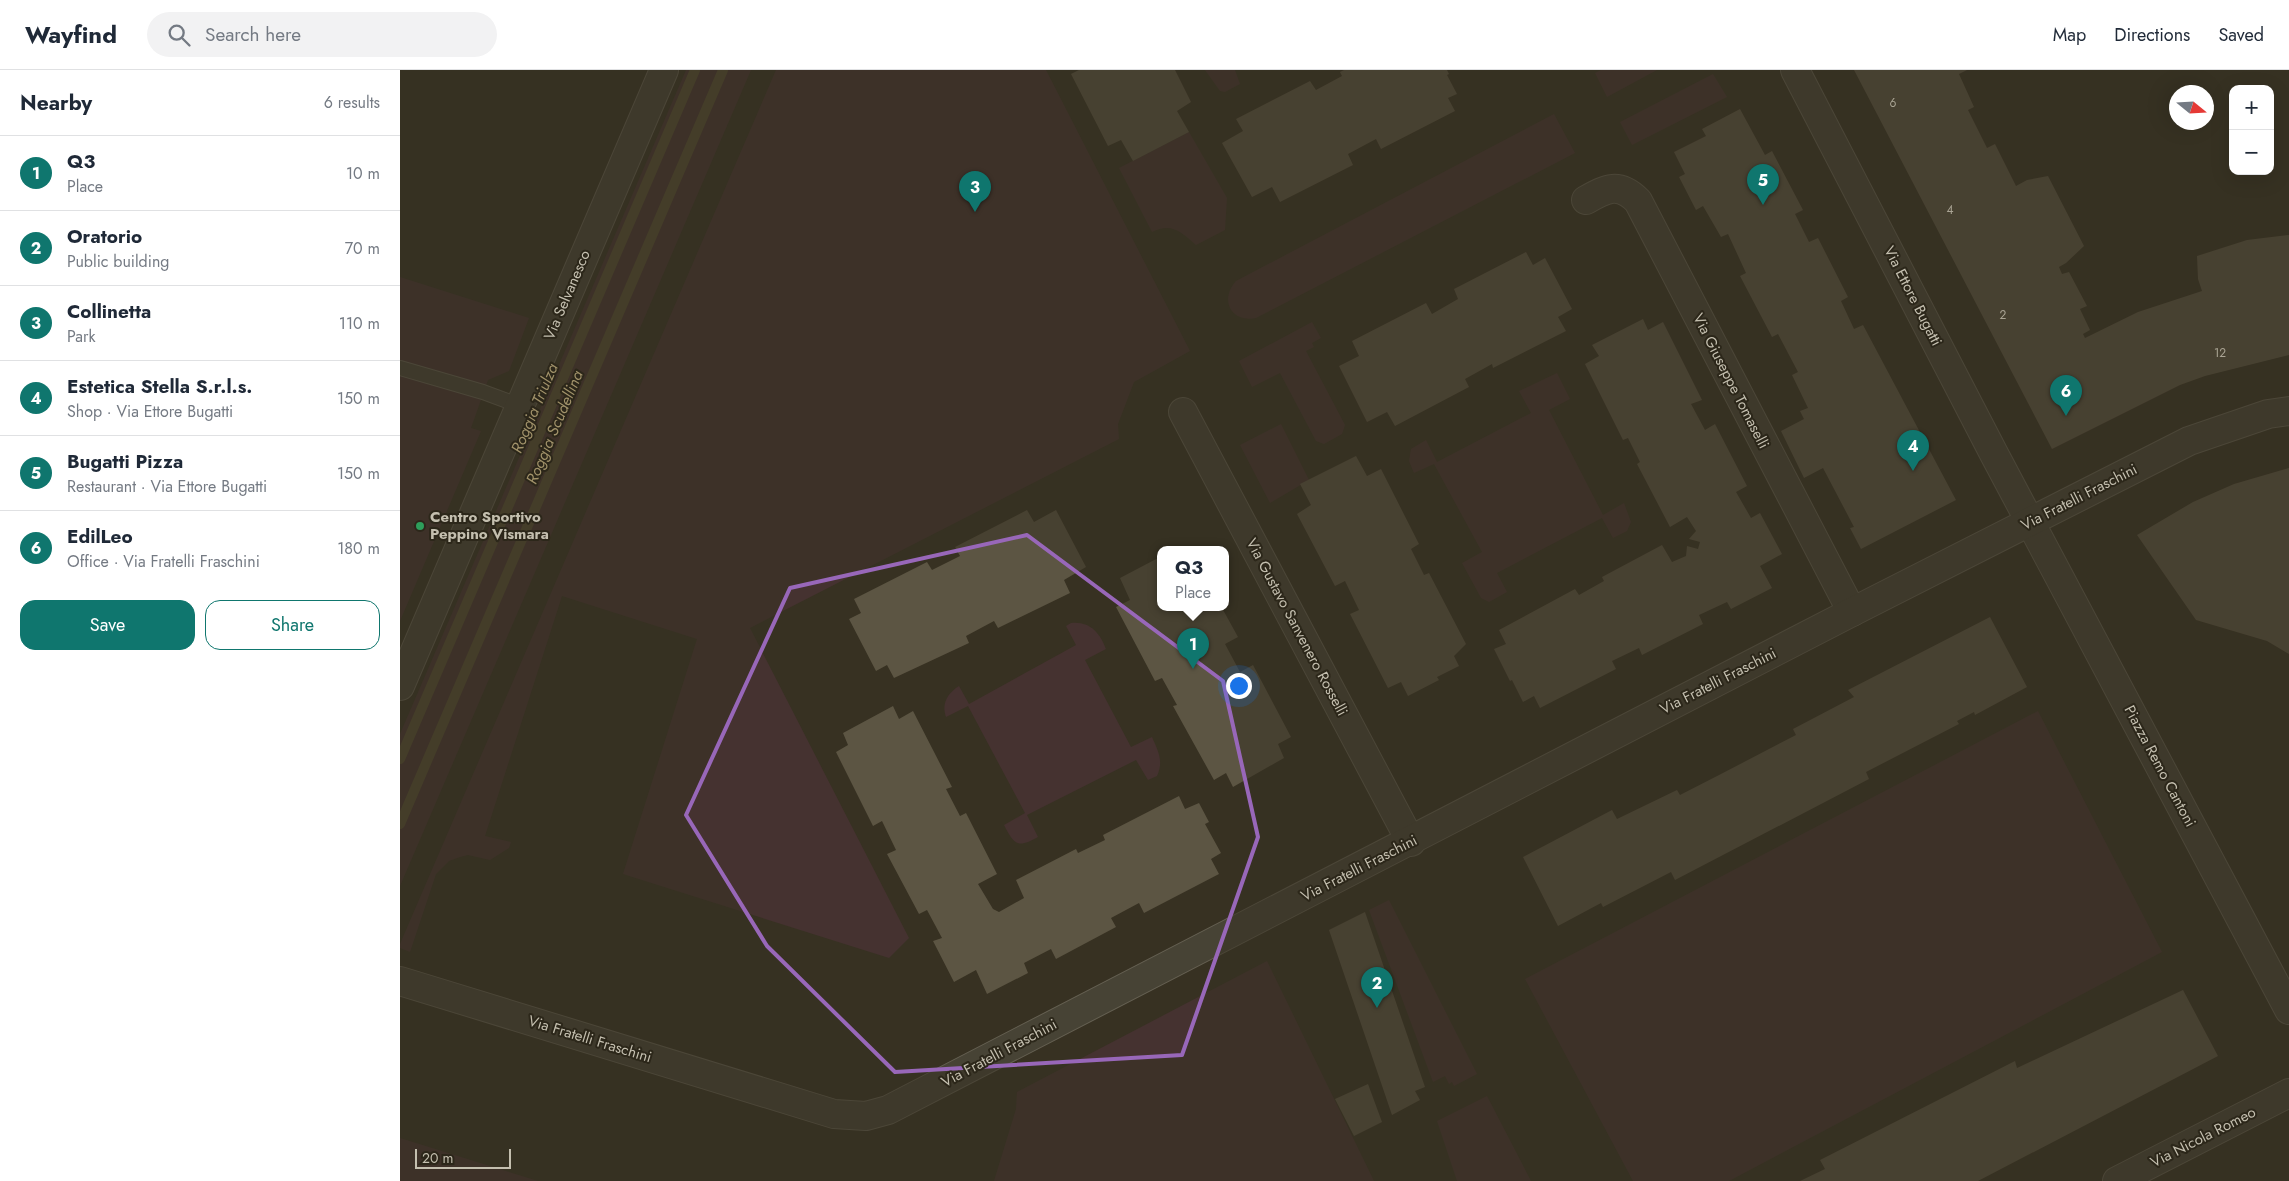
<!DOCTYPE html>
<html lang="en">
<head>
<meta charset="utf-8">
<style>
	body { margin:0; font-family:Jost,sans-serif; background:#f2f2f3; color:#1f2937 }
	.controls { position:absolute; right:15px; top:15px; display:grid; overflow:hidden; border-radius:10px; box-shadow:0 5px 20px #0002 }
	.controls button { width:45px; height:45px; display:grid; place-items:center; padding:0; border:0; border-bottom:1px solid #e0e1e3; background:#fff; color:#1f2937; font:25px sans-serif }
	.compass { position:absolute; left:1769px; top:15px; width:45px; height:45px; border-radius:50%; background:#fff; box-shadow:0 5px 20px #0002; rotate:108deg }
	.scale { position:absolute; left:15px; bottom:12px; width:96px; box-sizing:border-box; padding-left:5px; border:2px solid #c4bfaf; border-top:0; font-size:14px; line-height:18px; white-space:nowrap; color:#c4bfaf; -webkit-text-stroke:4px #2c271a; paint-order:stroke }
	.you { position:absolute; left:838px; top:615px; width:18px; height:18px; margin:-12px; border:4px solid #fff; border-radius:50%; background:#1a73e8; box-shadow:0 0 0 8px #1a73e833 }
	.badge { display:grid; place-items:center; width:32px; height:32px; border-radius:50%; background:#0f766e; color:#fff; font-size:16px; font-weight:700 }
	.pin { position:absolute; translate:-50% -41px; filter:drop-shadow(0 1px 2px #0008) }
	.pin::after { content:''; position:absolute; top:26px; width:18px; height:15px; background:inherit; clip-path:polygon(0 0,100% 0,50% 100%) }
	.popup { position:absolute; left:757px; top:476px; width:72px; height:65px; box-sizing:border-box; display:grid; place-content:center; border-radius:10px; background:#fff; filter:drop-shadow(0 1px 4px #0005); font-size:16px; white-space:nowrap; color:#747a83 }
	.popup b { font-size:19px; color:#1f2937 }
	.popup::after { content:''; position:absolute; left:50%; top:100%; margin-left:-10px; border:10px solid transparent; border-top-color:#fff }
	.list { margin:0; padding:0; list-style:none }
	h2 { display:flex; justify-content:space-between; align-items:center; height:65px; margin:0; padding:0 20px; font-size:21px }
	h2 small { font-size:16px; font-weight:400; color:#747a83 }
	.list li { display:grid; grid-template-columns:32px 1fr auto; gap:15px; align-items:center; box-sizing:border-box; height:75px; padding:0 20px; border-top:1px solid #e0e1e3 }
	.list b { display:block; font-size:19px; white-space:nowrap }
	.list p { margin:0; font-size:16px; white-space:nowrap; color:#747a83 }
	.list em { font-size:16px; font-style:normal; color:#747a83 }
	.actions { display:flex; gap:10px; padding:15px 20px }
	.actions a { flex:1; padding:11px 0; border:1px solid #0f766e; border-radius:15px; text-align:center; font-size:18px; color:#0f766e }
	.actions .main { background:#0f766e; color:#fff }
	.icon { flex:none; width:28px; height:28px; fill:none; stroke:currentColor; stroke-width:2; stroke-linecap:round; stroke-linejoin:round }
	.map { position:relative; flex:none; width:1889px; height:1111px; overflow:hidden }
	header { display:flex; align-items:center; gap:30px; box-sizing:border-box; height:70px; padding:0 25px; background:#fff; border-bottom:1px solid #e0e1e3 }
	header strong { font-size:24px }
	nav { display:flex; gap:28px; margin-inline-start:auto; font-size:18px }
	.search { width:350px; height:45px; background:#f2f2f3; display:flex; align-items:center; gap:12px; box-sizing:border-box; padding:0 18px; border-radius:28px; color:#747a83; font-size:19px }
	main { display:flex }
	aside { flex:1; background:#fff }
	.map>svg:first-child { display:block }
	.green { fill:#453230 }
	.lines { fill:none; stroke-linecap:round; stroke-linejoin:round }
	.stream { stroke:#564d31; stroke-width:10 }
	.building { fill:#5c5543 }
	.lane-casing { stroke:#656052; stroke-width:16 }
	.street-casing { stroke:#656052; stroke-width:30 }
	.lane { stroke:#474335; stroke-width:14 }
	.street { stroke:#474335; stroke-width:28 }
	.marked { fill:none; stroke:#9867b9; stroke-width:4; stroke-linejoin:round }
	.leisure-dot { fill:#2e9e5b; stroke:#2c271a; stroke-width:2 }
	.labels { text-anchor:middle; stroke-width:4; stroke-linejoin:round; paint-order:stroke }
	.number-label { font-size:12px; fill:#aaa494 }
	.street-label { font-size:15px; fill:#c4bfaf; stroke:#2c271a }
	.poi-label { font-size:15px; font-weight:bold; fill:#c4bfaf; stroke:#2c271a; text-anchor:start }
	.water-label { font-size:16px; font-style:italic; fill:#a1926a; stroke:#2c271a }
</style>
</head>
<body>
<header>
<strong>Wayfind</strong>
<div class="search"><svg class="icon" aria-label="search" viewBox="0 0 24 24"><circle cx="10" cy="10" r="6"/><path d="M15 15l6 6"/></svg>Search here</div>
<nav><a>Map</a><a>Directions</a><a>Saved</a></nav>
</header>
<main>
<aside>
<h2>Nearby<small>6 results</small></h2>
<ul class="list">
<li><span class="badge">1</span><div><b>Q3</b><p>Place</p></div><em>10 m</em></li>
<li><span class="badge">2</span><div><b>Oratorio</b><p>Public building</p></div><em>70 m</em></li>
<li><span class="badge">3</span><div><b>Collinetta</b><p>Park</p></div><em>110 m</em></li>
<li><span class="badge">4</span><div><b>Estetica Stella S.r.l.s.</b><p>Shop · Via Ettore Bugatti</p></div><em>150 m</em></li>
<li><span class="badge">5</span><div><b>Bugatti Pizza</b><p>Restaurant · Via Ettore Bugatti</p></div><em>150 m</em></li>
<li><span class="badge">6</span><div><b>EdilLeo</b><p>Office · Via Fratelli Fraschini</p></div><em>180 m</em></li>
</ul>
<div class="actions"><a class="main">Save</a><a>Share</a></div>
</aside>
<div class="map">
<svg width="1889" height="1111" viewBox="0 0 1889 1111">
	<rect width="100%" height="100%" fill="#373122"/>
	<g class="green">
		<path d="M286,0H351L0,816V664Z"/>
		<path d="M376,0H646L790,281L734,312L718,354L719,369L350,558L509,868L489,888L223,804L297,569L162,526L85,766L111,772L109,778L90,790L68,785L60,787L49,791L36,804L10,882L0,878V874Z"/>
		<path d="M805,0H835L840,14L825,22L820,21Z"/>
		<path d="M1201,0H1257L1207,27L1195,3Z"/>
		<path d="M1313,4L1327,27L1232,75L1220,52Z"/>
		<path d="M1154,44L1175,83L856,248C831,253 819,230 836,211Z"/>
		<path d="M789,62L827,128L825,160L796,175C782,163 772,152 752,162L719,98Z"/>
		<path d="M0,207L129,248L109,301L88,310L71,358L81,361L0,551Z"/>
		<path d="M912,252L921,268L912,273L914,277L906,281L945,355L942,364L924,374L916,371L880,303L852,317L839,291Z"/>
		<path d="M1157,303L1170,329L1149,340L1203,445L1224,433L1231,452L1227,461L1213,468L1202,448L1097,503L1107,522L1089,532L1081,528L1062,493L1082,482L1034,394L1014,403L1009,391L1011,379L1026,370L1037,392L1131,343L1119,321Z"/>
		<path d="M881,354L909,410L870,433L840,375Z"/>
		<path d="M671,553C690,551 700,563 706,579L685,590L731,677L752,667C758,681 764,691 757,706L748,710L736,690L627,745L638,767C617,779 614,774 604,755L625,743L568,636L546,647C541,633 548,623 559,616L569,634L676,575L666,556Z"/>
		<path d="M1638,641L1762,882L1329,1111H1233L1125,909Z"/>
		<path d="M989,830L1077,1004L1054,1016L1052,1012L1049,1014L1045,1006L1033,1012L969,840Z"/>
		<path d="M867,891L974,1111H594L616,1039L617,1022Z"/>
		<path d="M1087,1026L1131,1111H1057L1037,1051Z"/>
		<path d="M0,1068L138,1111H0Z"/>
	</g>
	<g class="lines">
		<g class="stream">
			<path d="M0,689L295,0"/>
			<path d="M0,754L323,0"/>
		</g>
	</g>
	<g class="building">
		<path d="M679,0H775L791,32L777,41L789,62L733,91L721,70L708,76L671,4Z"/>
		<path d="M944,0H1047L1049,4L1047,5L1057,24L1048,28L1055,41L981,79L976,69L948,84L953,95L880,132L872,117L852,127L822,73L843,61L836,49L910,11L916,20L942,6L940,2Z"/>
		<path d="M1454,0H1567L1559,4L1574,37L1568,40L1587,78L1595,74L1616,116L1627,110L1648,106L1684,176L1666,193L1659,197L1662,204L1669,202L1687,236L1680,239L1690,260L1683,264L1685,268L1738,242L1802,221L1798,209L1797,186L1847,170L1889,165V285L1805,306L1780,315L1652,379Z"/>
		<path d="M1340,39L1365,85L1372,81L1403,140L1395,144L1409,172L1418,168L1448,227L1441,231L1454,259L1463,255L1556,430L1461,479L1450,458L1454,457L1423,398L1404,408L1381,361L1404,349L1400,341L1408,338L1392,305L1398,302L1378,264L1372,267L1340,206L1346,203L1328,164L1321,167L1303,136L1296,140L1279,107L1285,104L1274,82L1306,66L1302,59Z"/>
		<path d="M1126,182L1133,195L1145,188L1172,239L1158,247L1166,261L1093,298L1092,294L1065,309L1069,317L995,356L987,342L967,352L939,296L959,286L952,271L1026,233L1032,244L1058,229L1054,219Z"/>
		<path d="M1243,249L1248,260L1263,252L1302,330L1291,334L1305,360L1315,354L1347,416L1336,422L1351,448L1360,443L1382,484L1360,496L1372,518L1331,539L1327,532L1299,545L1303,554L1242,585L1239,578L1212,591L1216,599L1140,638L1134,626L1123,632L1112,610L1110,611L1094,579L1106,574L1099,560L1175,519L1179,525L1204,511L1202,507L1262,475L1272,492L1286,486L1287,476L1298,479L1300,472L1289,469L1296,461L1287,447L1270,457L1237,394L1240,392L1228,368L1223,370L1185,294L1199,286L1192,275Z"/>
		<path d="M956,386L967,406L981,399L1019,474L1011,479L1024,505L1029,503L1066,574L1054,586L1059,596L1037,607L1039,610L1008,626L1001,612L988,618L950,544L959,540L945,511L935,516L897,444L911,435L900,414Z"/>
		<path d="M1889,398V584L1867,571L1796,550L1737,465L1793,432L1834,414Z"/>
		<path d="M627,440L634,452L656,440L686,497L664,510L670,523L598,558L594,551L566,566L569,573L494,608L487,595L476,601L449,549L461,543L454,529L527,492L532,500L560,486L555,477Z"/>
		<path d="M760,487V538H822L838,567L825,574L840,602L853,595L891,667L878,674L884,688L833,717L826,703L814,710L773,636L777,635L762,608L755,611L716,537L730,530L720,508Z"/>
		<path d="M1590,547L1627,617L1575,645L1574,642L1557,651L1559,654L1466,702L1469,709L1275,810L1271,802L1203,837L1201,833L1158,856L1123,787L1212,740L1217,749L1277,720L1280,725L1321,704L1396,665L1393,659L1454,627L1448,620Z"/>
		<path d="M493,636L499,649L513,641L552,717L546,719L560,746L566,743L597,804L578,814L593,839L599,842L624,828L616,810L676,779L678,783L705,770L703,765L779,726L785,739L799,733L809,752L805,754L821,783L811,789L819,804L744,843L739,833L711,848L716,857L656,889L651,879L624,893L628,903L587,924L576,900L554,912L533,871L542,868L527,840L519,844L487,784L496,780L482,751L473,756L436,682L448,675L443,663Z"/>
		<path d="M965,842L1025,1017L1015,1021L1020,1030L992,1045L929,860Z"/>
		<path d="M1783,920L1818,986L1578,1111H1400L1425,1099L1420,1090L1615,991L1617,998Z"/>
		<path d="M968,1014L982,1052L954,1066L935,1029Z"/>
	</g>
	<g class="lines">
		<defs>
			<path id="lane" d="M0,298L83,322L121,336"/>
			<g id="street">
				<path d="M1395,0L1593,382L1889,940"/>
				<path d="M1186,130C1207,118 1219,112 1238,131L1452,542"/>
				<path d="M783,342L1011,772"/>
				<path d="M0,616L264,0"/>
				<path d="M0,911L434,1044L466,1046L488,1040L1452,542L1789,371L1868,344L1889,341"/>
				<path d="M1717,1111L1889,1023"/>
			</g>
		</defs>
		<use href="#lane" class="lane-casing"/>
		<use href="#street" class="street-casing"/>
		<use href="#lane" class="lane"/>
		<use href="#street" class="street"/>
	</g>
	<path d="M0 0H1889V1111H0ZM627,465L823,611L858,767L782,985L495,1002L367,876L286,745L390,518Z" fill="#373122" fill-opacity=".55" fill-rule="evenodd"/>
	<path class="marked" d="M627,465L823,611L858,767L782,985L495,1002L367,876L286,745L390,518Z"/>
	<circle class="leisure-dot" cx="20" cy="456" r="5"/>
	<g class="labels">
		<g class="number-label">
			<text x="1493" y="37">6</text>
			<text x="1550" y="144">4</text>
			<text x="1603" y="249">2</text>
			<text x="1820" y="287">12</text>
		</g>
		<g class="street-label">
			<text transform="translate(167 225) rotate(-67)" y="5">Via Selvanesco</text>
			<text transform="translate(1513 226) rotate(63)" y="5">Via Ettore Bugatti</text>
			<text transform="translate(1331 311) rotate(63)" y="5">Via Giuseppe Tomaselli</text>
			<text transform="translate(1679 427) rotate(-27)" y="5">Via Fratelli Fraschini</text>
			<text transform="translate(897 557) rotate(62)" y="5">Via Gustavo Sanvenero Rosselli</text>
			<text transform="translate(1318 611) rotate(-27)" y="5">Via Fratelli Fraschini</text>
			<text transform="translate(1760 696) rotate(62)" y="5">Piazza Remo Cantoni</text>
			<text transform="translate(959 798) rotate(-27)" y="5">Via Fratelli Fraschini</text>
			<text transform="translate(190 969) rotate(17)" y="5">Via Fratelli Fraschini</text>
			<text transform="translate(599 983) rotate(-28)" y="5">Via Fratelli Fraschini</text>
			<text transform="translate(1803 1067) rotate(-27)" y="5">Via Nicola Romeo</text>
		</g>
		<g class="poi-label">
			<text x="30" y="452">Centro Sportivo<tspan x="30" dy="17">Peppino Vismara</tspan></text>
		</g>
		<g class="water-label">
			<text transform="translate(134 338) rotate(-67)" y="6">Roggia Triulza</text>
			<text transform="translate(154 357) rotate(-67)" y="6">Roggia Scudellina</text>
		</g>
	</g>
</svg>
<div class="controls">
<button>+</button>
<button>−</button>
</div>
<svg class="compass" viewBox="-18 -18 36 36"><path d="M0-13l5 13h-10z" fill="#e53935"/><path d="M0 13l5-13h-10z" fill="#747a83"/></svg>
<div class="scale">20 m</div>
<div class="you"></div>
<div class="pin badge" style="left:793px;top:599px">1</div>
<div class="popup"><b>Q3</b>Place</div>
<div class="pin badge" style="left:977px;top:938px">2</div>
<div class="pin badge" style="left:575px;top:142px">3</div>
<div class="pin badge" style="left:1513px;top:401px">4</div>
<div class="pin badge" style="left:1363px;top:135px">5</div>
<div class="pin badge" style="left:1666px;top:346px">6</div>
</div>
</main>
</body>
</html>
